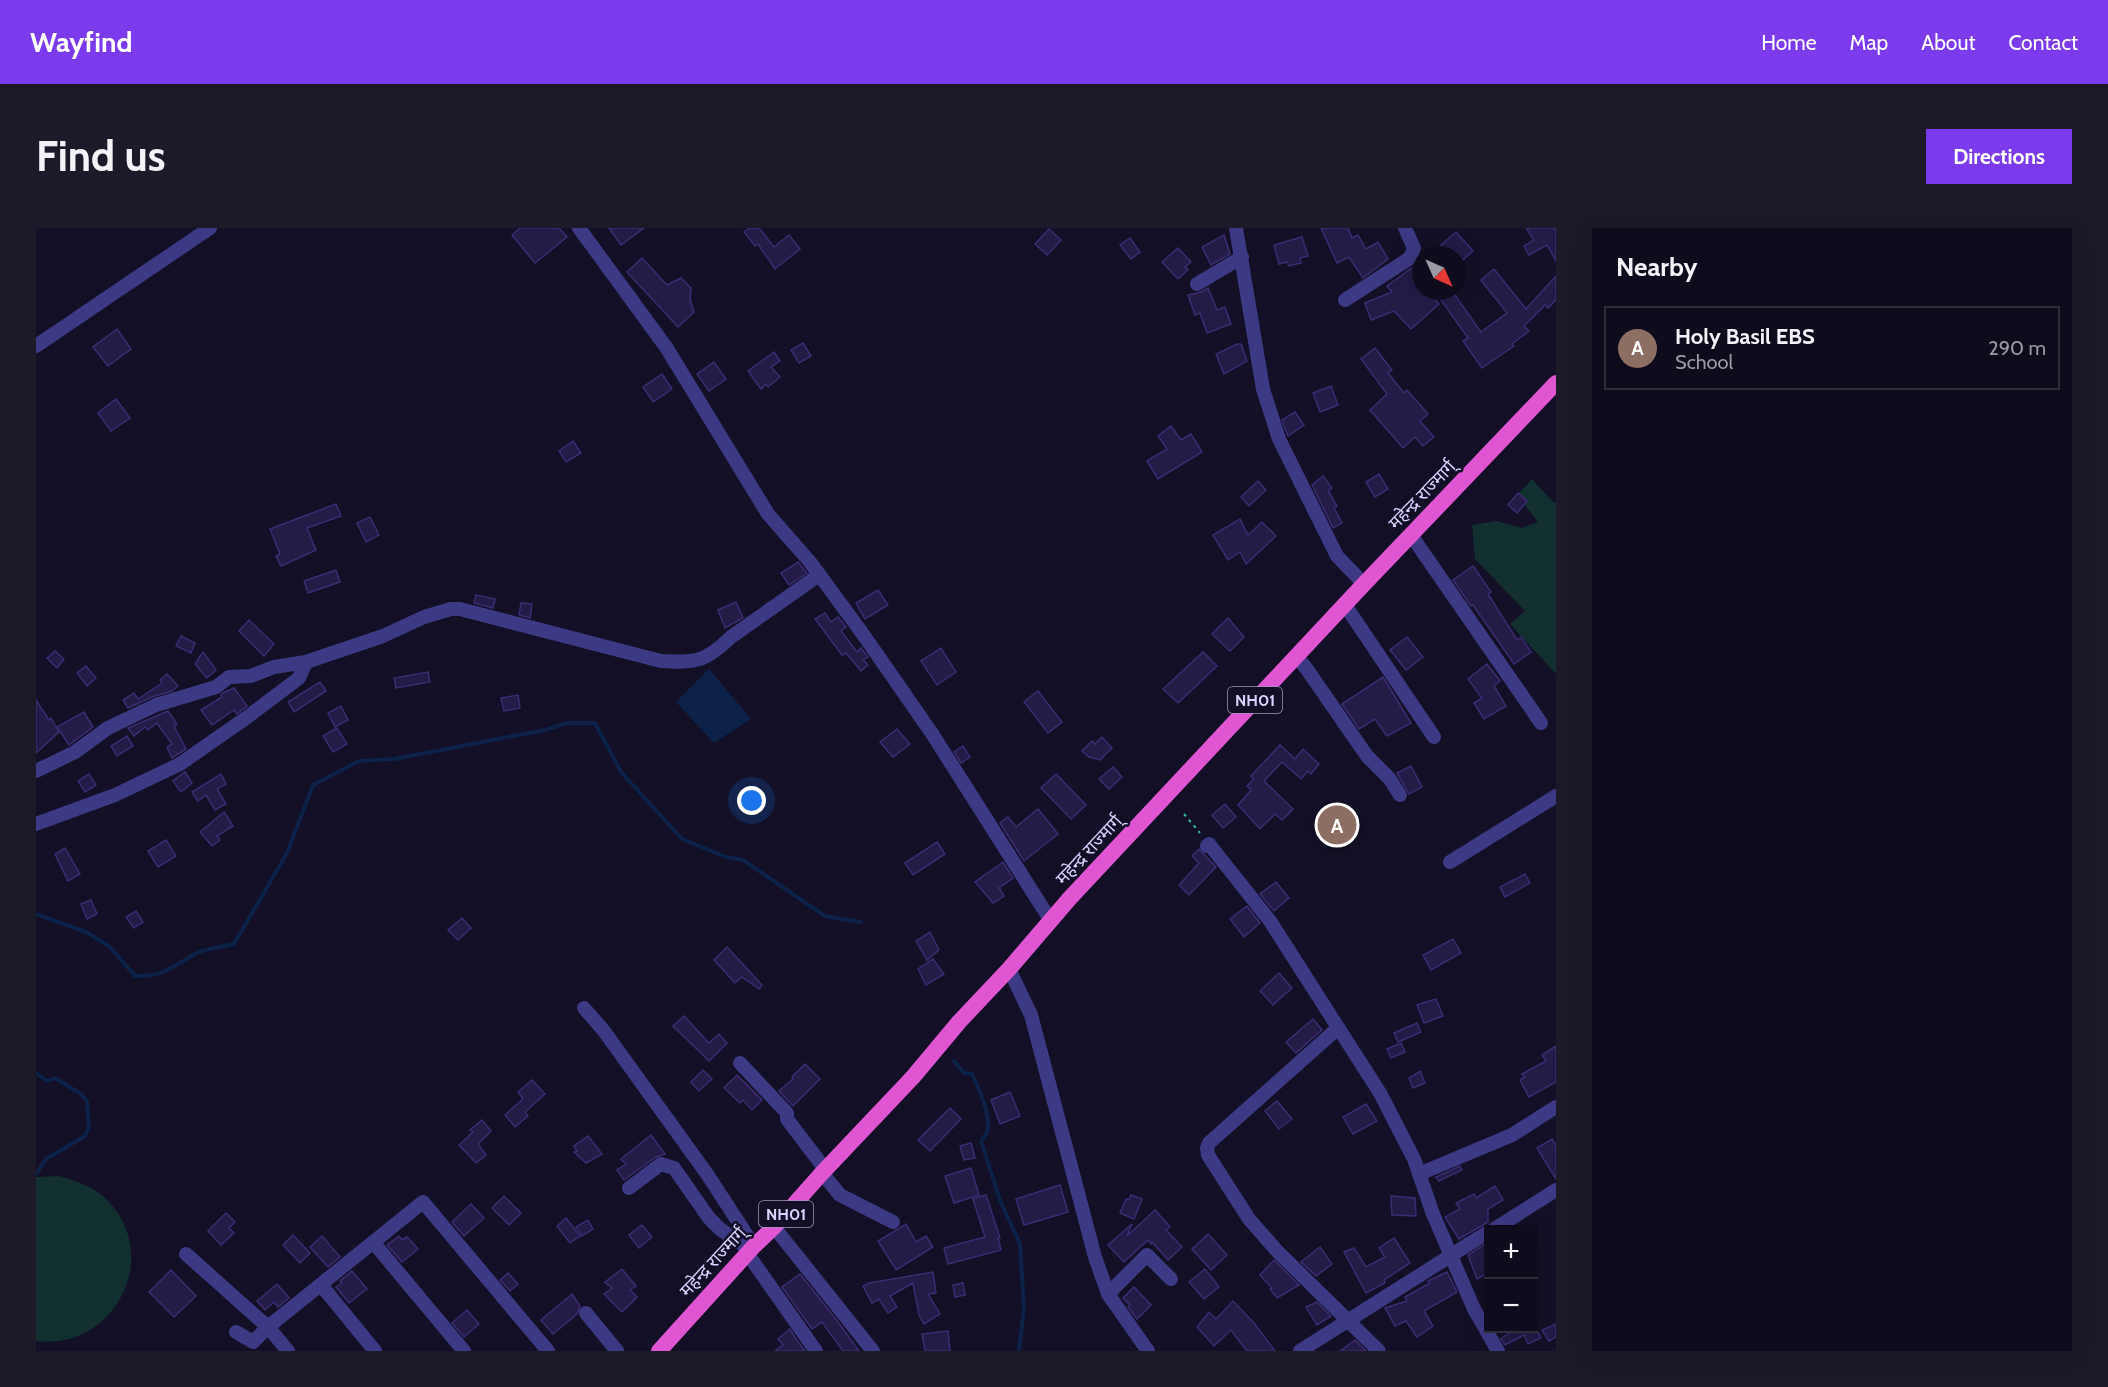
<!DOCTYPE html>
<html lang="en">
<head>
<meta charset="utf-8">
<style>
	body { margin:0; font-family:Cabin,"Noto Sans Devanagari",sans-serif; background:#1c1929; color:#f1f3f6 }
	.controls { position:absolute; right:18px; bottom:18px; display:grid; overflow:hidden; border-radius:0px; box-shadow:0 6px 24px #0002 }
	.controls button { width:54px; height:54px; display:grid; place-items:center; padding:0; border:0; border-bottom:2px solid #2e2b3b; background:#0e0b1c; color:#f1f3f6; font:30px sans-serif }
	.compass { position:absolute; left:1376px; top:18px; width:54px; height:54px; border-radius:50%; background:#0e0b1c; box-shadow:0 6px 24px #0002; rotate:135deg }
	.you { position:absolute; left:716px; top:573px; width:21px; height:21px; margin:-15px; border:4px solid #fff; border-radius:50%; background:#1a73e8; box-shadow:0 0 0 9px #1a73e833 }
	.badge { display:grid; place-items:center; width:39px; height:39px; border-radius:50%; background:#7c3aed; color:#fff; font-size:20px; font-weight:700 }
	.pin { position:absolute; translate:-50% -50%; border:3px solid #fff; box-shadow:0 2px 6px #0006 }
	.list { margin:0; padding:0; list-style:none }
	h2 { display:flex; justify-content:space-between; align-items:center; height:78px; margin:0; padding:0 24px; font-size:26px }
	h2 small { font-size:20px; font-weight:400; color:#9b9ba3 }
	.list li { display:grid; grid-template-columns:39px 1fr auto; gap:18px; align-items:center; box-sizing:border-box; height:84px; margin:0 12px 12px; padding:0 12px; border:2px solid #2e2b3b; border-radius:0px }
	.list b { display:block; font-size:22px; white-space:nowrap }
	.list p { margin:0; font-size:20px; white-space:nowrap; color:#9b9ba3 }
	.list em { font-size:20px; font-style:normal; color:#9b9ba3 }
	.map { position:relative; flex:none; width:1520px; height:1123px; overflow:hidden; border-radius:0px }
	header { display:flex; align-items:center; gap:36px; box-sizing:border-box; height:84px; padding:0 30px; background:#7c3aed; color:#fff }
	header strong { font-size:28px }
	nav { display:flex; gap:33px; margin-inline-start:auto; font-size:21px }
	.intro { display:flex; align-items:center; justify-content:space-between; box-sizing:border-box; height:144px; padding:0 36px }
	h1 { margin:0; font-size:42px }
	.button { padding:15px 27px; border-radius:0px; background:#7c3aed; color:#fff; font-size:21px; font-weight:700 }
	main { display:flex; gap:36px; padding:0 36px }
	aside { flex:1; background:#0e0b1c; border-radius:0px; box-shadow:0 6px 24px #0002 }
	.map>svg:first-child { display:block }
	.green { fill:#12302f }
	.water { fill:#0c2248 }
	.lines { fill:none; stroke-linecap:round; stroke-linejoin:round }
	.stream { stroke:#0c2248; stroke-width:4 }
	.building { fill:#241b47; stroke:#3b2d73; stroke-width:1.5 }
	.path { stroke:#2fb8b0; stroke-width:2; stroke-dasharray:3 4.5; stroke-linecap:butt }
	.minor { stroke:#3d3a85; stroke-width:14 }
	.trunk { stroke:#e055d1; stroke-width:16 }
	.labels { text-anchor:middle; stroke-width:5; stroke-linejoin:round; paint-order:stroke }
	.shield { fill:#130f26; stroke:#9e99be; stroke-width:1.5 }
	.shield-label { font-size:16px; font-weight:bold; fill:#d9d4ff }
	.street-label { font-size:18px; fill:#d9d4ff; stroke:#130f26 }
</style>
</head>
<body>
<header>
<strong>Wayfind</strong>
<nav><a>Home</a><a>Map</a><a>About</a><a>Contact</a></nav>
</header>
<div class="intro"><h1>Find us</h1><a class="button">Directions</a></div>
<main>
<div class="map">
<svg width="1520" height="1123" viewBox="0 0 1520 1123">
	<rect width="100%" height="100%" fill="#130f26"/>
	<g class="green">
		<path d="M1496,251L1518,275L1520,274V446L1474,396L1489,383L1439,331L1436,297L1460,293L1486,300L1502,294L1481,267Z"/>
		<path d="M23,948C41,953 59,959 72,973C127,1030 77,1123 0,1113V949Z"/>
	</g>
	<path class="water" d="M673,441L715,491L678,515L640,474Z"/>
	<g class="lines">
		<g class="stream">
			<path d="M0,686L50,704L74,719L99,748C129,749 136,738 161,725C172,720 186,719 198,716L251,625L277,557L323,533L358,531L509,502L531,495H559L585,544L646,611L690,629L707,632L789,688L825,694"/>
			<path d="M918,833L928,845L936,846C943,862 953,882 952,900C952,904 948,909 945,913L964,972L984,1016L988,1080L983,1123"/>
			<path d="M0,845L11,853L19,850L45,866L51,873L53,899L49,908L10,931L0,946"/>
		</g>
	</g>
	<g class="building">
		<path d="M484,0H523L531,9L499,35L476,7Z"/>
		<path d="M573,0H608L585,17Z"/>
		<path d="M714,0H723L738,19L753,7L764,21L739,41L722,16L719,18L708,4Z"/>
		<path d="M1285,0H1312L1316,10L1322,7L1330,21L1342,14L1352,31L1327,50L1313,29L1301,35Z"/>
		<path d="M1490,0H1520V33L1511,17L1493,27L1488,18L1498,12Z"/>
		<path d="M1013,1L1025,12L1011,27L999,16Z"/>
		<path d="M1420,4L1437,23L1421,37V27H1394Z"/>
		<path d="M1188,7L1194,26L1175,37L1166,19Z"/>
		<path d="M1266,9L1272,28L1264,30L1265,35L1253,38L1251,34L1243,36L1238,17Z"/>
		<path d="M1094,10L1104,24L1095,31L1084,17Z"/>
		<path d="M1142,20L1155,34L1149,39L1152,42L1142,51L1126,34Z"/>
		<path d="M606,30L631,57L645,50L655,60L654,71L658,84L642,99L591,44Z"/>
		<path d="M1377,39H1380L1385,45V63H1391L1403,76L1375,101L1358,83L1335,92L1329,75L1356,64L1351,58Z"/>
		<path d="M1458,41L1490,81L1520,48V72L1512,80L1509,77L1488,98L1493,103L1476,116L1478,118L1446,140L1427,113L1432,110L1403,69L1411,63H1416L1445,104L1471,85L1445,52Z"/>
		<path d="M1172,60L1181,82L1189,79L1195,96L1171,105L1164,85L1159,87L1152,67L1165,64Z"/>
		<path d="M81,101L95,121L72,138L57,119Z"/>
		<path d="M767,115L775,128L763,135L755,122Z"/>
		<path d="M1201,116H1205L1211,133L1188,146L1180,126Z"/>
		<path d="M1339,120L1356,142L1352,145L1368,165L1371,162L1392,186L1384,193L1398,209L1387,218L1379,209L1367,220L1334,182L1351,166L1325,131Z"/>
		<path d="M738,124L744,133L735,139L744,149L732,159L730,156L725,161L712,143Z"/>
		<path d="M678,134L690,151L673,163L661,146Z"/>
		<path d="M626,146L636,161L617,174L607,159Z"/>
		<path d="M1295,158L1302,177L1284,184L1277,165Z"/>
		<path d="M80,171L94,190L75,203L62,185Z"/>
		<path d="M1259,184L1268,197L1252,208L1246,192Z"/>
		<path d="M1135,198L1145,212L1155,206L1166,224L1122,251L1111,233L1131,221L1122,208Z"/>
		<path d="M537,213L545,225L530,234L523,223Z"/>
		<path d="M1343,246L1352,261L1339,269L1330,254Z"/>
		<path d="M1287,248L1296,260L1292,263L1301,278L1298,280L1306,295L1297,300L1276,257Z"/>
		<path d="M1222,253L1230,262L1213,278L1205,269Z"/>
		<path d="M1482,265L1491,273L1481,285L1472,277Z"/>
		<path d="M300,276L305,288L271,300L280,322L245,338L240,328L244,326L234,301Z"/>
		<path d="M334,289L343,307L330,314L321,295Z"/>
		<path d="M1204,291L1212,307L1226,294L1240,308L1210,336L1204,324L1192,332L1177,307Z"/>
		<path d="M762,334L771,345L753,357L745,345Z"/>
		<path d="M1437,338L1455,364L1452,366L1481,412L1485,409L1495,424L1478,436L1437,377L1435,378L1417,352Z"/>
		<path d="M300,342L304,354L272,365L268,353Z"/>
		<path d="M842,362L852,377L829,391L820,375Z"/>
		<path d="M440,367L459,371L457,380L438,375Z"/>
		<path d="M700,374L707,390L689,400L682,382Z"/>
		<path d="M485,375L496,376L494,390L483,387Z"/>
		<path d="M789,385L795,394L802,389L810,399L805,403L821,424L825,420L832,429L827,432L832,437L825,443L810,425L806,427L779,391Z"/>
		<path d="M1192,390L1208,409L1194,423L1176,406Z"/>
		<path d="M213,392L238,416L228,428L203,403Z"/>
		<path d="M145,408L159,415L155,425L140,418Z"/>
		<path d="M1371,409L1387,429L1370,442L1354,422Z"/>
		<path d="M905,420L920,444L901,457L885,433Z"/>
		<path d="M19,423L28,431L21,440L11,430Z"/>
		<path d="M167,424L180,442L171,450L159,436Z"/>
		<path d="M1167,424L1181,438L1142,475L1127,461Z"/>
		<path d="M1451,436L1464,453L1458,458L1470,478L1448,491L1438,475L1446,470L1432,451Z"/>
		<path d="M50,438L60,450L51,458L41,445Z"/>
		<path d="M392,444L394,454L360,460L358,450Z"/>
		<path d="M131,446L142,458L136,463L116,469L92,480L87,472L98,465L102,471L126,455L124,452Z"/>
		<path d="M1347,449L1375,495L1351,508L1339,491L1323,501L1306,476Z"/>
		<path d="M284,454L290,463L258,484L252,474Z"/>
		<path d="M198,460L211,478L201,486L198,482L176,497L165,482L186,469L185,467L187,465Z"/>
		<path d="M1002,463L1026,494L1012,505L988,474Z"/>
		<path d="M482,467L484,480L468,483L465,470Z"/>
		<path d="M0,472L13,492L15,490L23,504L0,525Z"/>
		<path d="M305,478L312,492L299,499L292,485Z"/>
		<path d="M132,483L141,496L138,498L150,521L136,530L131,519L136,516L121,495L112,502L109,499L98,508L92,500Z"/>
		<path d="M48,484L57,499L33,517L21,499Z"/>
		<path d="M301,500L311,516L297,524L287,508Z"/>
		<path d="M861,501L874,516L857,529L844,514Z"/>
		<path d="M91,508L97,518L81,528L75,518Z"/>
		<path d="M1066,509L1076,520L1064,532L1053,529L1046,523L1056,513L1059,516Z"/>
		<path d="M1244,517L1259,531L1267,521L1283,536L1275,546L1272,543L1265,551L1246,534L1228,553L1257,581L1246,592L1239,586L1224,601L1202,577L1215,562L1211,558L1218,551L1215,548Z"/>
		<path d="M927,518L934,529L925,535L918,524Z"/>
		<path d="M1375,538L1386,559L1373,566L1361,545Z"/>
		<path d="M1077,539L1086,549L1073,561L1063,551Z"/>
		<path d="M149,544L156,555L145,564L137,553Z"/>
		<path d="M53,546L60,557L49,564L42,553Z"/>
		<path d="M185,546L190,556L181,561L190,576L179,582L170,567L162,573L156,564Z"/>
		<path d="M1020,546L1050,577L1035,591L1005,560Z"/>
		<path d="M1189,576L1200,589L1187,600L1176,587Z"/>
		<path d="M1002,581L1022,606L988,633L964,595L972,589L980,599Z"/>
		<path d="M188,584L197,598L181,608L184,612L176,618L164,604Z"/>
		<path d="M130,612L140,628L122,639L112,623Z"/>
		<path d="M901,614L909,626L877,647L869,635Z"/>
		<path d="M29,620L44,646L32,653L19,626Z"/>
		<path d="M1163,621L1180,639L1153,667L1143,657L1163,635L1156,628Z"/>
		<path d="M967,634L977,650L963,660L968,668L957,675L939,654Z"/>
		<path d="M1489,646L1494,655L1469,669L1464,659Z"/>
		<path d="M1240,654L1253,670L1238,683L1224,666Z"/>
		<path d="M55,672L61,686L51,691L45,676Z"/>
		<path d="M1211,678L1224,695L1208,709L1194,691Z"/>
		<path d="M100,683L107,694L98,700L90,689Z"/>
		<path d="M426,690L435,700L422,712L412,702Z"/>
		<path d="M894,704L903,722L891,732L880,713Z"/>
		<path d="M1417,711L1425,725L1395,742L1387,727Z"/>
		<path d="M691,719L726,757L723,761L706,749L699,755L678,732Z"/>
		<path d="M897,731L908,746L890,757L882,741Z"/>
		<path d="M1243,745L1256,760L1237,777L1224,763Z"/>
		<path d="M1400,771L1407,788L1388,795L1381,777Z"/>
		<path d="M648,788L673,815L683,806L691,815L673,833L637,798Z"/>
		<path d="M1277,791L1286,802L1260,825L1250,814Z"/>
		<path d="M1381,795L1385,804L1362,814L1358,805Z"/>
		<path d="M1365,815L1369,824L1355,830L1351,821Z"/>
		<path d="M1520,818V854L1493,869L1484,852L1489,849L1486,846L1510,833L1506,827Z"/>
		<path d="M769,836L784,851L757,878L743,863L757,851L756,849Z"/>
		<path d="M667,842L676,851L663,863L655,854Z"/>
		<path d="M1384,843L1389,855L1377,860L1373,850Z"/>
		<path d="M701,847L726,872L716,882L707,872L704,875L688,860Z"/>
		<path d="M496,852L509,866L489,884L492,888L479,899L469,887L487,871L482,864Z"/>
		<path d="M974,864L984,888L964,896L955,872Z"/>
		<path d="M1241,873L1256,891L1243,901L1229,883Z"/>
		<path d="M1330,876L1341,893L1317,906L1307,889Z"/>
		<path d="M914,880L925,891L894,923L882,912Z"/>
		<path d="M446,892L455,903L442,916L450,927L440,935L423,917L437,904L434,902Z"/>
		<path d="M615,907L629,926L620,929L588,952L581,942L590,936L585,931Z"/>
		<path d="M552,908L566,926L550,935L538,924L541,923L538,918Z"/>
		<path d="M1516,911L1520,917V951L1501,920Z"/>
		<path d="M935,915L939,930L928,932L924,918Z"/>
		<path d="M1424,938L1426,942L1403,953L1400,949Z"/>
		<path d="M935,940L943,967L918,975L909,948Z"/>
		<path d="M1024,957L1032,984L988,997L980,971Z"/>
		<path d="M1459,958L1467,972L1452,981V994L1423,1011L1409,989L1424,981L1420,975L1438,966L1440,970Z"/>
		<path d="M950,967L964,1010H962L965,1022L912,1036L908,1020L949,1009L937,971Z"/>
		<path d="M1095,967L1106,971L1098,991L1084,985L1090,971L1093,972Z"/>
		<path d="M468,968L485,985L473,997L456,980Z"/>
		<path d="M1355,968L1379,970L1380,988L1356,987Z"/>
		<path d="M435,976L448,990L428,1008L416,994Z"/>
		<path d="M1119,982L1134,999L1130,1002L1146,1019L1132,1032L1116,1014L1115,1016L1112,1012L1088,1034L1072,1017L1096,996L1091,1008Z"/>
		<path d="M190,985L199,994L193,1000L198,1005L185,1017L172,1003Z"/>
		<path d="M530,990L544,1008L534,1015L521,998Z"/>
		<path d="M552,992L557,1001L546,1008L540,999Z"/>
		<path d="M870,996L880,1014L890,1008L897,1019L860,1042L842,1013Z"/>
		<path d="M606,997L616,1009L603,1020L593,1007Z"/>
		<path d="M1172,1006L1191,1027L1175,1042L1156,1021Z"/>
		<path d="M257,1007L274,1025L264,1035L247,1017Z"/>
		<path d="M286,1008L304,1029L292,1039L274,1019Z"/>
		<path d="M363,1008L366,1012L371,1009L382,1021L366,1034L351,1017Z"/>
		<path d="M1358,1010L1374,1035L1348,1052L1349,1055L1330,1065L1308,1024L1318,1020L1330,1039L1349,1029L1343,1020Z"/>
		<path d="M1452,1014V1045L1441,1051L1432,1027Z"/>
		<path d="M1284,1019L1296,1036L1280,1048L1265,1034Z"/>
		<path d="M1238,1032L1263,1057L1241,1070L1234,1061L1236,1060L1224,1047Z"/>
		<path d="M586,1041L600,1058L594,1062L601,1069L586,1084L568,1066L576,1060L569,1054Z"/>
		<path d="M1169,1041L1183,1059L1168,1071L1153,1054Z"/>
		<path d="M135,1042L160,1068L138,1089L113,1064Z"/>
		<path d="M316,1043L331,1061L313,1075L300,1059L306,1055L304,1053Z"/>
		<path d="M897,1044L900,1065L892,1066L904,1086L888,1096L883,1087L877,1055L854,1068L861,1079L852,1085L843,1071L836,1075L827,1058L833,1055Z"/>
		<path d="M1411,1044L1421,1064L1388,1083L1397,1098L1381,1109L1370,1093L1359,1098L1349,1080L1371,1073L1369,1069L1394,1055L1392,1053Z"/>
		<path d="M472,1045L482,1056L474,1063L464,1052Z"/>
		<path d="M764,1046L799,1090L823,1123H807L786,1094L776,1101L746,1059Z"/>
		<path d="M927,1055L929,1067L919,1069L917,1057Z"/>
		<path d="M241,1056L253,1070L242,1079L238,1074L229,1082L221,1073Z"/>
		<path d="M1098,1059L1115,1077L1101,1091L1092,1079L1094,1077L1087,1070Z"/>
		<path d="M536,1066L544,1078L541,1086L517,1106L505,1092Z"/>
		<path d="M1197,1073L1218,1095L1239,1123H1211L1195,1102L1178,1118L1161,1099L1173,1084L1180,1091Z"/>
		<path d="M1281,1074L1295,1088L1281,1097L1270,1079Z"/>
		<path d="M431,1082L443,1096L428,1109L416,1095Z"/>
		<path d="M1520,1096V1109L1513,1113L1506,1102Z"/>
		<path d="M754,1101L760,1111L769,1123H739L747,1117L742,1111Z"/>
		<path d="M1478,1101H1500L1505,1110L1492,1116L1488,1107L1469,1117L1465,1111Z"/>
		<path d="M912,1103L914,1123H889L886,1106Z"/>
		<path d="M1319,1112L1330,1123H1304Z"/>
	</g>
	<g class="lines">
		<path class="path" d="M1148,586L1164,605"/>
		<g class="minor">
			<path d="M543,0L630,119L732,286L774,334L829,409L897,507L1015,693"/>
			<path d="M1200,0L1227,161L1243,211L1301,328L1328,356"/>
			<path d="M1161,56L1206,29"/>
			<path d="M1309,72L1374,30L1378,20L1369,0"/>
			<path d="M0,118L174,0"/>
			<path d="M1375,307L1505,495"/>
			<path d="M1309,377L1398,509"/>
			<path d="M1260,428L1270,440L1331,528L1353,550L1364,567"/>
			<path d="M0,543L39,524L72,500L120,477L180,459L193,449L215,448L238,439L270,434L347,408L388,389L415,381H424L625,433C660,435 669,434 695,409L783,347"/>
			<path d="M0,596L79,567L144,536L210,490L263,450L270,434"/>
			<path d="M1171,618L1173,616L1234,693L1344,865L1378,931L1397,986L1438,1081L1462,1123"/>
			<path d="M1414,634L1520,568"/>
			<path d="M973,741L995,787L1059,1029L1072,1066L1112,1123"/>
			<path d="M548,780L568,803L671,946L718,1018"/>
			<path d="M1302,800L1173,915L1171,920L1172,927L1213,991L1241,1023L1343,1123"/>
			<path d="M704,835L751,885V891L789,941"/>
			<path d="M786,945L804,967L857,994"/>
			<path d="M1383,946L1476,907L1520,879"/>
			<path d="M593,960L625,936L638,940L673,990L684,1001L714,1022"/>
			<path d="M738,999L837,1123"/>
			<path d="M1457,1002L1520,962"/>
			<path d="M337,1014L428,1123"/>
			<path d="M711,1025L780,1123"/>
			<path d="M150,1026L232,1099L252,1123"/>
			<path d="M285,1057L339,1123"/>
			<path d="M1072,1066L1111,1027L1135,1051"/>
			<path d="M550,1085L581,1123"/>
			<path d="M200,1104L217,1114L232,1099L387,974L512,1123"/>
			<path d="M1264,1123L1452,1004"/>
		</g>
		<path class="trunk" d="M623,1123L718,1018L738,999L786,945L877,849L923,794L973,741L1034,670L1328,356L1520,155"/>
	</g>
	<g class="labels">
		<g class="shield">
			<rect x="1192" y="459" width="54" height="26" rx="4.5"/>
			<rect x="723" y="973" width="54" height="26" rx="4.5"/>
		</g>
		<g class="shield-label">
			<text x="1219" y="478">NH01</text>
			<text x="750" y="992">NH01</text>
		</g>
		<g class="street-label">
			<text transform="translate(1386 267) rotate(-46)" y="6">महेन्द्र राज्मार्ग्</text>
			<text transform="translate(1053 622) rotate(-47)" y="6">महेन्द्र राज्मार्ग्</text>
			<text transform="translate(677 1034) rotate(-47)" y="6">महेन्द्र राज्मार्ग्</text>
		</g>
	</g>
</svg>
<div class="controls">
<button>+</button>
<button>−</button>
</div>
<svg class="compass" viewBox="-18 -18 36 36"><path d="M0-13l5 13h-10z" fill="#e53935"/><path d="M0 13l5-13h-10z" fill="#9b9ba3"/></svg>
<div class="you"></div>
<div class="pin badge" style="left:1301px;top:597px;background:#8d6e63">A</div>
</div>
<aside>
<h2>Nearby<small></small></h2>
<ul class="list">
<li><span class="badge" style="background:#8d6e63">A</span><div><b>Holy Basil EBS</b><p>School</p></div><em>290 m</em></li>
</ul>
</aside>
</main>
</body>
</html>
